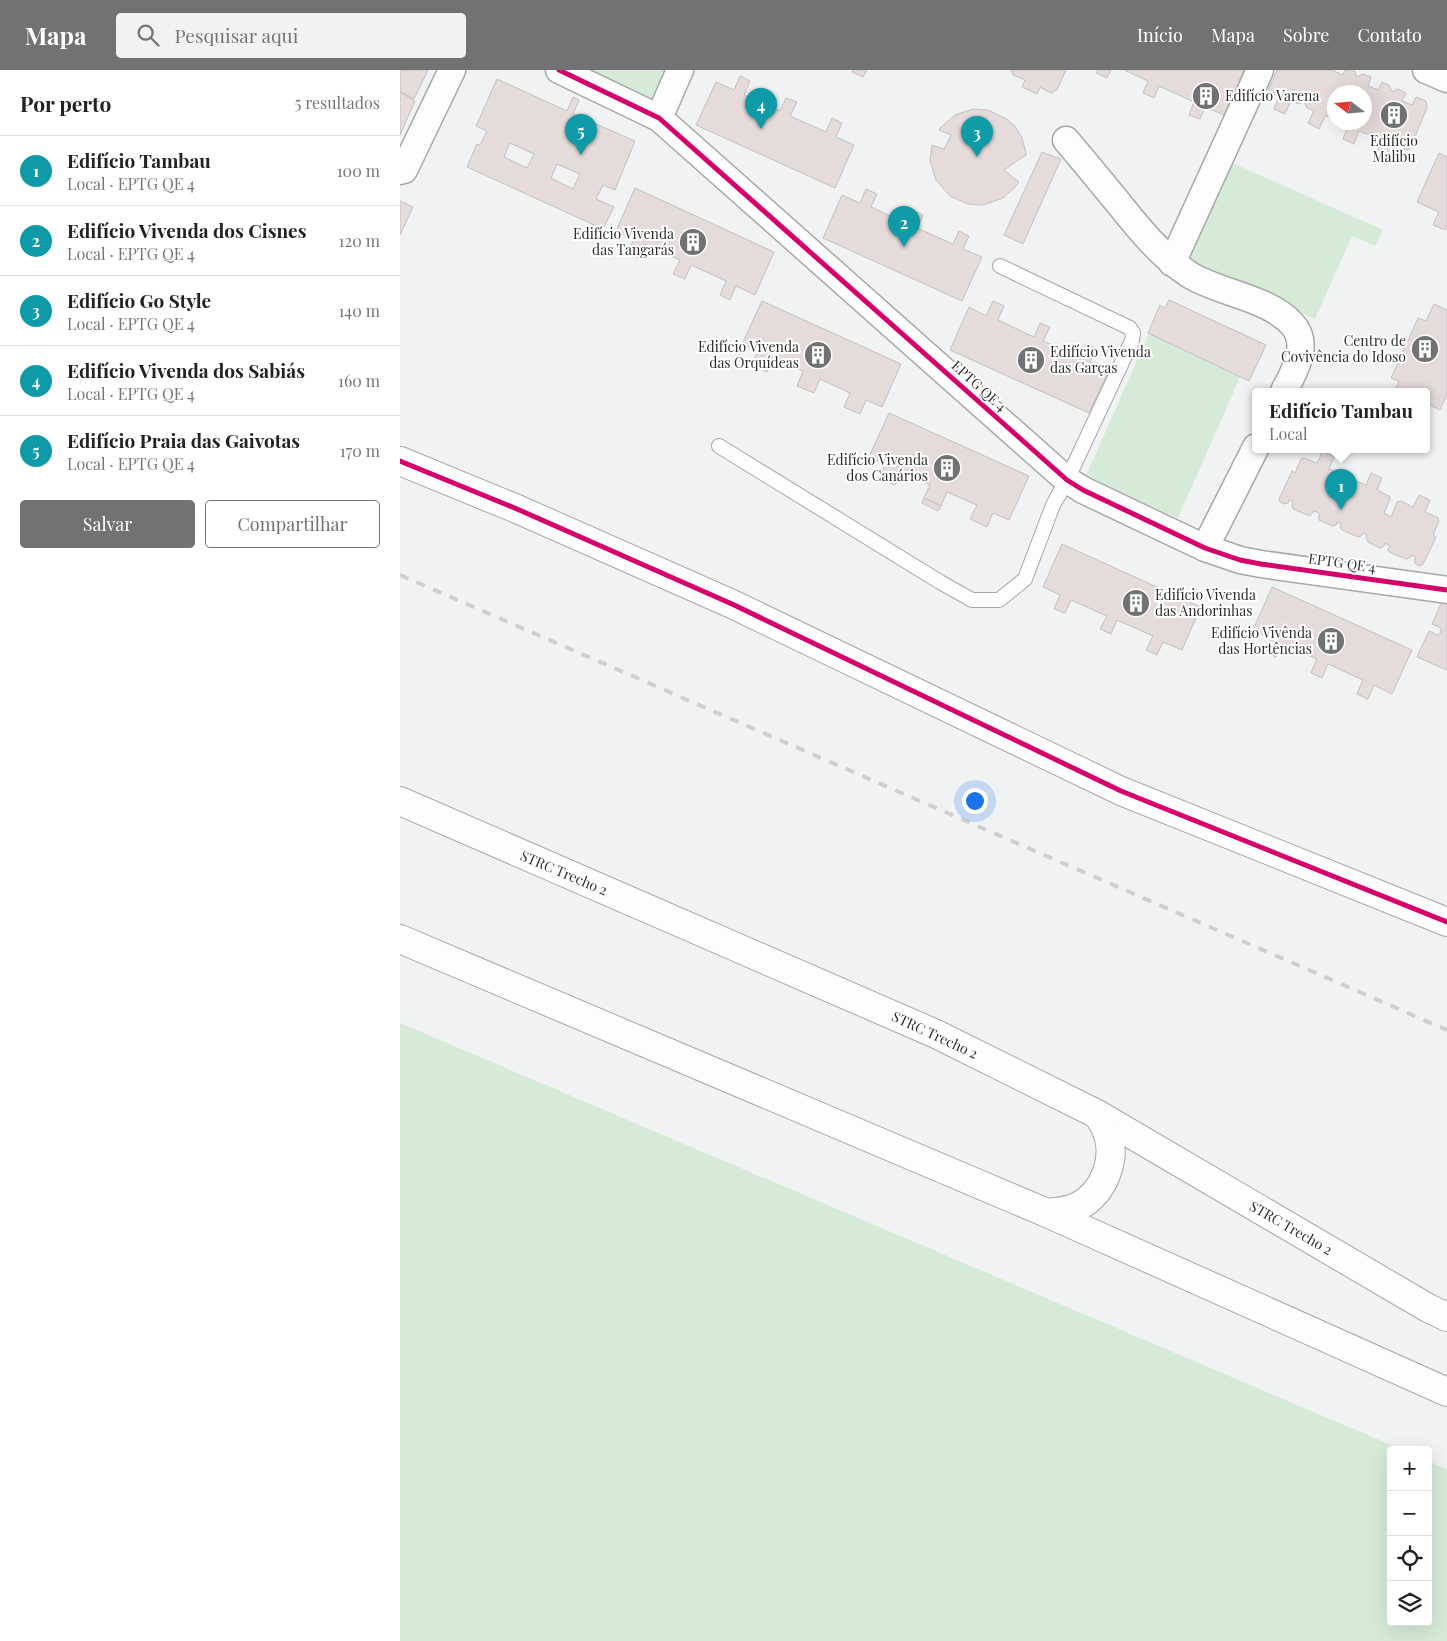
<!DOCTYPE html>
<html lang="pt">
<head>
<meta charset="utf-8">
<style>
	body { margin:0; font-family:"Playfair Display",serif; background:#f2f2f2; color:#222 }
	.controls { position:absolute; right:15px; bottom:15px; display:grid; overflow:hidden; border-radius:5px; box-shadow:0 5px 20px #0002 }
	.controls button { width:45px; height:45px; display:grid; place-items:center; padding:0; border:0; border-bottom:1px solid #e0e0e0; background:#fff; color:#222; font:25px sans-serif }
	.compass { position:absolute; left:927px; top:15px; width:45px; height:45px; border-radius:50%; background:#fff; box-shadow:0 5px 20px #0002; rotate:286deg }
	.you { position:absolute; left:574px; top:730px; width:18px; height:18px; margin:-12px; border:4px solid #fff; border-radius:50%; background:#1a73e8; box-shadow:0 0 0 8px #1a73e833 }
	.badge { display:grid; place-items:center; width:32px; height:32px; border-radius:50%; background:#717274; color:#fff; font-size:16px; font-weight:700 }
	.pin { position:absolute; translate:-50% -41px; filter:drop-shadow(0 1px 2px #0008) }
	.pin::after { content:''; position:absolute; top:26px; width:18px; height:15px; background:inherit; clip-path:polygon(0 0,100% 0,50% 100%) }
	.popup { position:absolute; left:852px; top:318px; width:178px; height:65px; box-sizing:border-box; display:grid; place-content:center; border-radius:5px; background:#fff; filter:drop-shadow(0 1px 4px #0005); font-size:16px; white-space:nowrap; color:#767676 }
	.popup b { font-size:19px; color:#222 }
	.popup::after { content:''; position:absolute; left:50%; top:100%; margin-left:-10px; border:10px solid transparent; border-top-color:#fff }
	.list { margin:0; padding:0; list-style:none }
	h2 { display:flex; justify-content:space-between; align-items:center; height:65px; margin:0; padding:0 20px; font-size:21px }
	h2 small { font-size:16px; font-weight:400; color:#767676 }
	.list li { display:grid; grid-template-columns:32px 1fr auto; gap:15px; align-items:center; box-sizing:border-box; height:70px; padding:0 20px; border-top:1px solid #e0e0e0 }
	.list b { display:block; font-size:19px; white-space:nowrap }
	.list p { margin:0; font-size:16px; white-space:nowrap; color:#767676 }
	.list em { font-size:16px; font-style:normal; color:#767676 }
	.actions { display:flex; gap:10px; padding:15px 20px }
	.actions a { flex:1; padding:11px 0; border:1px solid #717274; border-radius:5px; text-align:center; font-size:18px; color:#717274 }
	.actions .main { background:#717274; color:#fff }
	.icon { flex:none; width:28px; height:28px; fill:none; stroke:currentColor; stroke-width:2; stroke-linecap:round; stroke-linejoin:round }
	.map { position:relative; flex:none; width:1047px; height:1571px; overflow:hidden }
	header { display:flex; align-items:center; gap:30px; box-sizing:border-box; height:70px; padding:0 25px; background:#717274; color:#fff }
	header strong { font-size:24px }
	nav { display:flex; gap:28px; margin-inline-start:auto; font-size:18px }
	.search { width:350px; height:45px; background:#f2f2f2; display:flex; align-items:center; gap:12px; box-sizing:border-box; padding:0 18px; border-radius:5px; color:#767676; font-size:19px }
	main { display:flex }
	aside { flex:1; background:#fff }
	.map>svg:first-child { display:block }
	.green { fill:#d6ebd7 }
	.building { fill:#e6dbdb; stroke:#c1c1c2; fill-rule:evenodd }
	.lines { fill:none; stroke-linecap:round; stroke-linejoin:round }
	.service-casing { stroke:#a6a8a9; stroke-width:16 }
	.minor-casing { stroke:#a6a8a9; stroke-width:29 }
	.tertiary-casing { stroke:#a6a8a9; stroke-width:30 }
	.secondary-casing { stroke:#a6a8a9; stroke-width:30 }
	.service { stroke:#fdfdfd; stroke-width:14 }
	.minor { stroke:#fdfdfd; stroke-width:26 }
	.tertiary { stroke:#fdfdfd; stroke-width:28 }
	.secondary { stroke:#fdfdfd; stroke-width:28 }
	.rail { stroke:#cfcfcf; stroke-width:4; stroke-dasharray:9 9; stroke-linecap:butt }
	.cycleway-casing { stroke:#fff; stroke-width:8 }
	.cycleway { stroke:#d6006c; stroke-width:5 }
	.labels { text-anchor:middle; stroke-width:4; stroke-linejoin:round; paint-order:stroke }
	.poi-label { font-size:14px; fill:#2c2d2f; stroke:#fff; text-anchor:end }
	.street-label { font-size:14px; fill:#2c2d2f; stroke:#fff }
</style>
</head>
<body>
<header>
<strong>Mapa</strong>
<div class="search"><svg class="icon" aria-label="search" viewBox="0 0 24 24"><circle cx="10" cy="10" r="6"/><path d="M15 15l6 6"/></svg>Pesquisar aqui</div>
<nav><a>Início</a><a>Mapa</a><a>Sobre</a><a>Contato</a></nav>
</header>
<main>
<aside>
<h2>Por perto<small>5 resultados</small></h2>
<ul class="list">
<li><span class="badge" style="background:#0f9aa8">1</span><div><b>Edifício Tambau</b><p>Local · EPTG QE 4</p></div><em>100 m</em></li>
<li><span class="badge" style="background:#0f9aa8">2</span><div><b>Edifício Vivenda dos Cisnes</b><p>Local · EPTG QE 4</p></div><em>120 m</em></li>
<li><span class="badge" style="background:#0f9aa8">3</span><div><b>Edifício Go Style</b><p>Local · EPTG QE 4</p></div><em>140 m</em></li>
<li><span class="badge" style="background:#0f9aa8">4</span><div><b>Edifício Vivenda dos Sabiás</b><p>Local · EPTG QE 4</p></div><em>160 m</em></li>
<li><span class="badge" style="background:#0f9aa8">5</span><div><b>Edifício Praia das Gaivotas</b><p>Local · EPTG QE 4</p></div><em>170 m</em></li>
</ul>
<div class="actions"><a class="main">Salvar</a><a>Compartilhar</a></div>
</aside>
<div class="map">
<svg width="1047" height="1571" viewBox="0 0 1047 1571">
	<rect width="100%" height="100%" fill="#f0f2f4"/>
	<g class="green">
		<path d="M178,0H271L254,36Z"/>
		<path d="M826,90L983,160L975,176L952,166L915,249L782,190Z"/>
		<path d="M759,240L852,280L778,448L686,406Z"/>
		<path d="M0,953L1003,1380H991V1552H1028V1391L1047,1399V1571H0Z"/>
	</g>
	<g class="building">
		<path d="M0,0H28L14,29L0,22Z"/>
		<path d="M453,0H467L463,7L452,2Z"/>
		<path d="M611,0H666L657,20L651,23L640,17L637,24L622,17L625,10L613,5Z"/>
		<path d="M698,0H711L707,8L696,3Z"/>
		<path d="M724,0H844L824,45L805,37L800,49L789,45L794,32L759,16L754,28L743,23L748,11Z"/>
		<path d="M877,0H932L943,5L945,0H954L957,7L963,4L971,7L968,16L978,20L982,12L989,15L992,22L998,19L1006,23L1002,31L1012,35L1016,27L1026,31L1027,38L1010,79L1004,80L994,77L988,89L976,84L982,71L975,68L973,62L967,64L959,61L954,74L943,69L948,56L941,52H964V22H934V48L925,46L919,59L908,53L914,41L907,38L904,32L898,34L891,31L885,44L874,39L879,26L868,20Z"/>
		<path d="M340,6L350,11L344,25L380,41L386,28L397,32L390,46L426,62L432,48L442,53L436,67L454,75L435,118L296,55L316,12L334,20Z"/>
		<path d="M97,9L167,41L173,27L179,30L173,44L235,71L215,120L203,115L196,129L214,137L203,159L67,97L77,74L80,75L87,61L76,56ZM110,73L134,84L127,98L104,87ZM157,94L180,104L173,119L151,108Z"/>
		<path d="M0,22L15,31L0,65Z"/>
		<path d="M573,39L588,40L607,49L615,56L622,68L626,83V85L604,100L619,112L615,117L603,128L583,135L568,134L550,126L536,110L530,90L532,75L544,79L551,65L539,60L540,58L555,45Z"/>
		<path d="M642,82L661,89L623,174L604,165Z"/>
		<path d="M1039,83L1047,87V154L1045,160L1033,155L1039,142L1017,132Z"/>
		<path d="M235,118L374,182L355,225L336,216L330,230L320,225L326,211L291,195L285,209L273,204L280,190L244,174L238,188L227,183L234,169L216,161Z"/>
		<path d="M466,119L477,124L471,137L507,154L513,140L523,145L517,158L553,174L559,161L569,166L563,179L582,187L562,231L423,168L442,125L460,133Z"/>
		<path d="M0,131L13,137L0,165Z"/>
		<path d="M769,230L866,275L849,311L748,263L760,235L765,238Z"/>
		<path d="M362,231L501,294L482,337L466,330L460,344L444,337L450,323L420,309L414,323L397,316L403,301L373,288L367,302L351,295L358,281L342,274Z"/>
		<path d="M593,231L604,236L598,250L634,267L640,253L650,257L643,271L680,287L686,274L696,278L690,292L709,301L689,343L550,280L569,237L586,246Z"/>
		<path d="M1034,234L1047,240V324L1040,340L1026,333V321H998L995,320L999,311L991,308L1018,248L1026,251Z"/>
		<path d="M489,343L629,406L609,450L593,443L587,457L570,449L577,435L547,422L541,436L524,428L530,415L501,401L495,415L479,408L485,394L469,387Z"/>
		<path d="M923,381L934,387L929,399L941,404L943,408L936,421L943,425L949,411L953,410L966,415L971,403L982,408L977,420L989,426L990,429L984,443L991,447L997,432L1001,431L1013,437L1019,425L1030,430L1025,442L1038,448L1039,451L1033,465L1036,467L1023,494L1019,496L1016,494L1014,491L1016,487L1011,485L1010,488L1006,489L989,482L988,479L990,476L985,473L984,476L980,478L968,472L966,468L967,465L963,463L961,466L958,467L942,460L940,457L942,454L937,452L936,455L932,456L919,450V443L914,441L910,446L893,439L892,435L893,431L889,430L888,433L884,434L880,432L879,429L892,401L895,403L901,389L904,388L917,393Z"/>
		<path d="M524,428L541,436L538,441L522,433Z"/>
		<path d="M662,474L801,537L782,580L763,572L757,585L746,580L753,566L717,550L711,564L700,559L707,546L671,530L665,543L654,539L660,525L643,517Z"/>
		<path d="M872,517L1012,580L992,624L974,615L968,629L957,624L963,610L928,594L922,608L911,603L917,589L882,574L876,587L865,582L871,569L853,560Z"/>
		<path d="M1043,529L1047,530V600L1017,587L1029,561L1038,565L1041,563V558L1032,554Z"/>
	</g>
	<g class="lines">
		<defs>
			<path id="service" d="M319,376L540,512L572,530H599L625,509L653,435L667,410L732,271L733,263L730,258L600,196"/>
			<g id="minor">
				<path d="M159,0L259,48L667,410L683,420L805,478L840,490L861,494L1047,520"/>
				<path d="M1026,0L1047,9"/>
				<path d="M259,48L280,0"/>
				<path d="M666,70C684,91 702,113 720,135C741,161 761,186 790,205C819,223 869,228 892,254C911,274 894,302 884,321"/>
				<path d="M0,101L4,100L52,0"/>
				<path d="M772,193L860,0"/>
				<path d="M805,478L856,377"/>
			</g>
			<path id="tertiary" d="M0,391L117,439L332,534L721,721L1047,852"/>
			<g id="secondary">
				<path d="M0,731L536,964L697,1044L1028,1238L1047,1247"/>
				<path d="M0,869L647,1143L1047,1322"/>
				<path d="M647,1143C657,1142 667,1141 677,1137C705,1123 719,1086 705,1057C703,1053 700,1048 697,1044"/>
			</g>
		</defs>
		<use href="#service" class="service-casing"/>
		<use href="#minor" class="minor-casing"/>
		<use href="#tertiary" class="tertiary-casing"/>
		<use href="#secondary" class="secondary-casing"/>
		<use href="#service" class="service"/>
		<use href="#minor" class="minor"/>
		<use href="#tertiary" class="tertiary"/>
		<use href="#secondary" class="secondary"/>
		<path class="rail" d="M0,505L1047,960"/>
		<defs>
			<g id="cycleway">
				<path d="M159,0L259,48L667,410L683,420L805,478L840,490L861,494L1047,520"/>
				<path d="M0,391L117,439L332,534L721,721L1047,852"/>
			</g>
		</defs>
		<use href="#cycleway" class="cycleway-casing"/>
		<use href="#cycleway" class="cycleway"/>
	</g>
	<defs>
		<symbol id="building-disc" viewBox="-11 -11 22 22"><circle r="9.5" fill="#717274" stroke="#fff"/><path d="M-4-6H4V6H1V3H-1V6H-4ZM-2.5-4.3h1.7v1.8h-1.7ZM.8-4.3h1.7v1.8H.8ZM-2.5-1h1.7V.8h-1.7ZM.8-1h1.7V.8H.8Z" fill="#fff"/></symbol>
	</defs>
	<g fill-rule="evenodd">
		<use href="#building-disc" x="790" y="10" width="32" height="32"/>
		<use href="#building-disc" x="978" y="29" width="32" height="32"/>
		<use href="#building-disc" x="277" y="156" width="32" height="32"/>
		<use href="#building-disc" x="1009" y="263" width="32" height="32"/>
		<use href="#building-disc" x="402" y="269" width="32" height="32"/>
		<use href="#building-disc" x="615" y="274" width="32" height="32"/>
		<use href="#building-disc" x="531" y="382" width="32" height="32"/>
		<use href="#building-disc" x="720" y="517" width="32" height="32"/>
		<use href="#building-disc" x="915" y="555" width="32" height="32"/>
	</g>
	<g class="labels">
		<g class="poi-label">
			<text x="825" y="31" text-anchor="start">Edifício Varena</text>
			<text x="994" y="76" text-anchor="middle">Edifício<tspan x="994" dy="16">Malibu</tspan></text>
			<text x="274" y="169">Edifício Vivenda<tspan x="274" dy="16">das Tangarás</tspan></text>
			<text x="1006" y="276">Centro de<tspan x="1006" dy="16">Covivência do Idoso</tspan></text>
			<text x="399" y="282">Edifício Vivenda<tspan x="399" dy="16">das Orquídeas</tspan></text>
			<text x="650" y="287" text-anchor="start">Edifício Vivenda<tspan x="650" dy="16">das Garças</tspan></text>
			<text x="528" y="395">Edifício Vivenda<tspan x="528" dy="16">dos Canários</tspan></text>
			<text x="755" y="530" text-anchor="start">Edifício Vivenda<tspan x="755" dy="16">das Andorinhas</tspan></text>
			<text x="912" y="568">Edifício Vivênda<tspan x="912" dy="16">das Hortências</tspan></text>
		</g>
		<g class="street-label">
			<text transform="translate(579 316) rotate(42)" y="5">EPTG QE 4</text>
			<text transform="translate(942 493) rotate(8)" y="5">EPTG QE 4</text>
			<text transform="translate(164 803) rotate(23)" y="5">STRC Trecho 2</text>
			<text transform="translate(535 965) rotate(25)" y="5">STRC Trecho 2</text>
			<text transform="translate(891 1158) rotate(30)" y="5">STRC Trecho 2</text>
		</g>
	</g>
</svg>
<div class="controls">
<button>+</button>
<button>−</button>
<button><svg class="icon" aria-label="locate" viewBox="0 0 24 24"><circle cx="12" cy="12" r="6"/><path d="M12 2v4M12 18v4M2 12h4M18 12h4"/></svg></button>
<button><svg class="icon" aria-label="layers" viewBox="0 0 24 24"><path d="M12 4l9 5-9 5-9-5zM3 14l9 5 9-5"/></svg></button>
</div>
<svg class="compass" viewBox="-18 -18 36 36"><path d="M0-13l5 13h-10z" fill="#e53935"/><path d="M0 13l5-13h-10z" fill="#767676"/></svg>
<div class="you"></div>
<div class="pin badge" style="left:941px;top:440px;background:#0f9aa8">1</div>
<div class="popup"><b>Edifício Tambau</b>Local</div>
<div class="pin badge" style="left:504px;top:177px;background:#0f9aa8">2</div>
<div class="pin badge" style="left:577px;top:87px;background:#0f9aa8">3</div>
<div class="pin badge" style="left:361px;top:59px;background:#0f9aa8">4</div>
<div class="pin badge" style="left:181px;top:85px;background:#0f9aa8">5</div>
</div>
</main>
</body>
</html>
